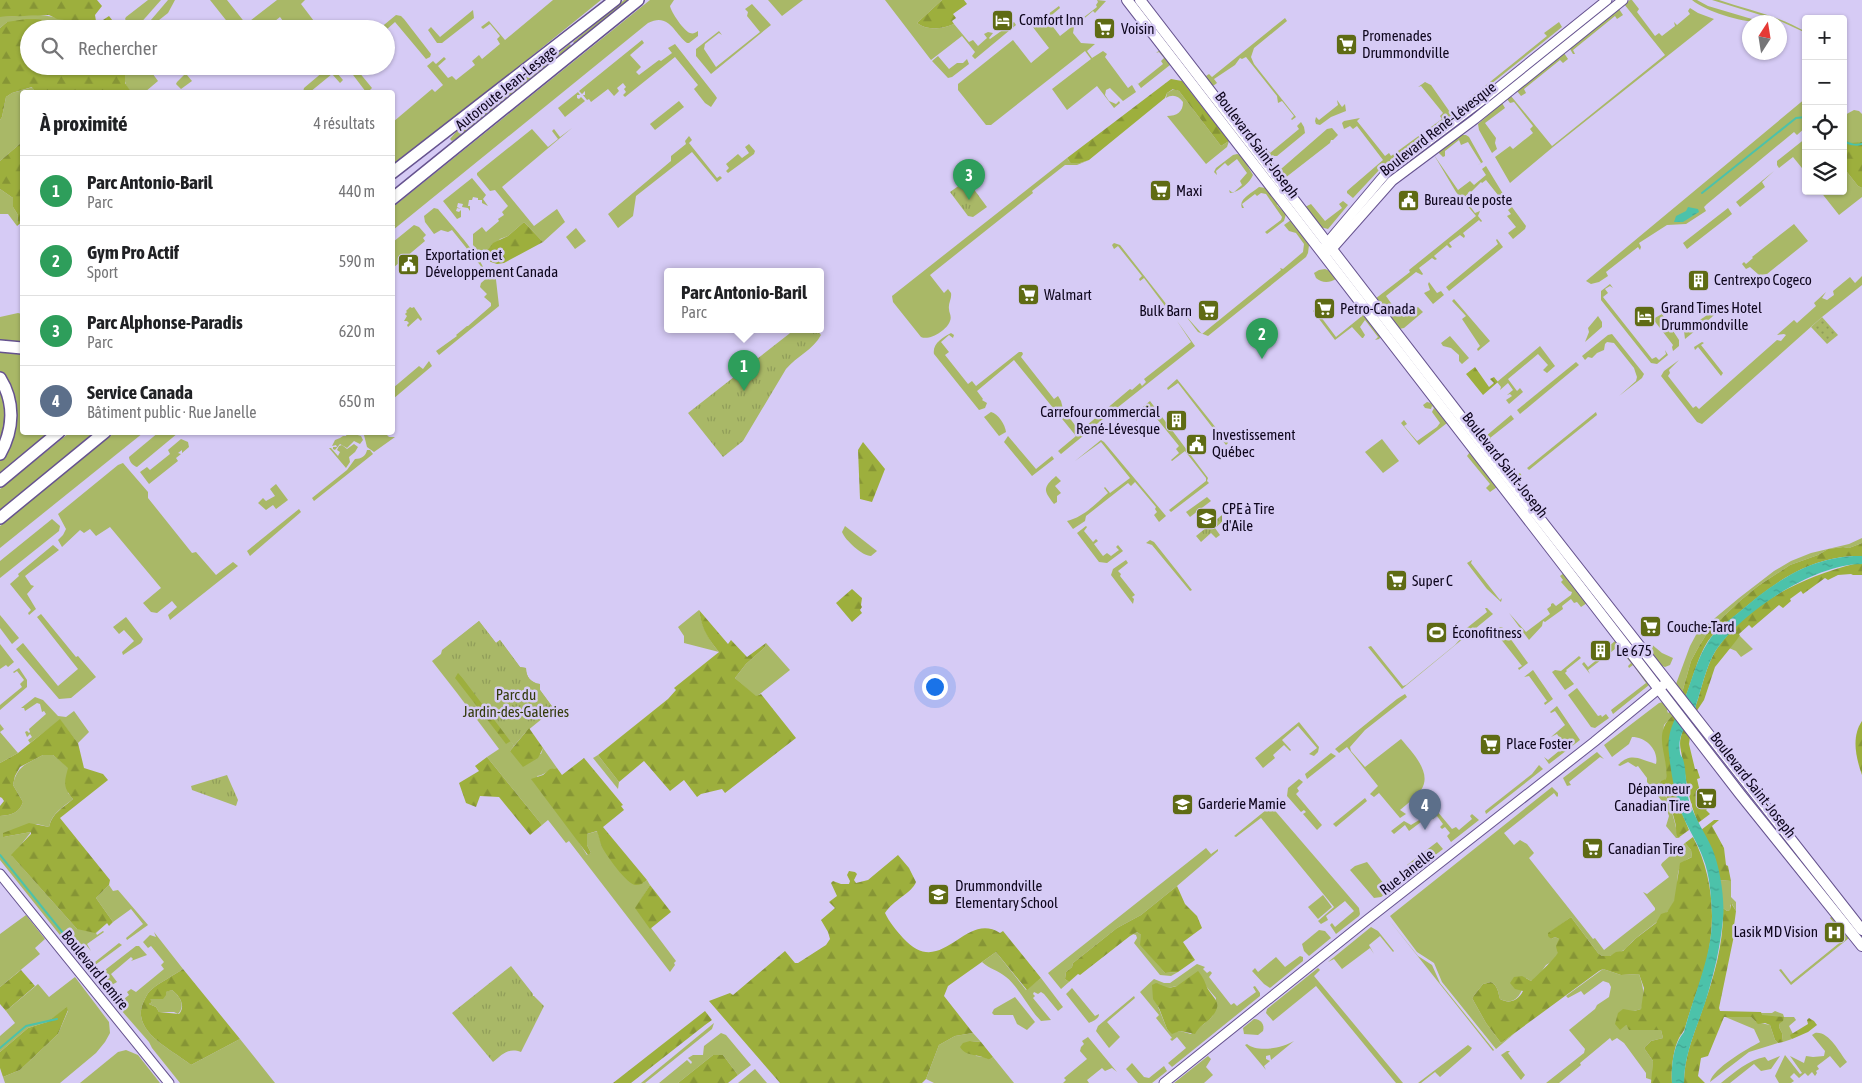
<!DOCTYPE html>
<html lang="fr">
<head>
<meta charset="utf-8">
<style>
	body { margin:0; font-family:"Asap Condensed",sans-serif; background:#f6f6f6; color:#202124 }
	.controls { position:absolute; right:15px; top:15px; display:grid; overflow:hidden; border-radius:5px; box-shadow:0 1px 4px #0004 }
	.controls button { width:45px; height:45px; display:grid; place-items:center; padding:0; border:0; border-bottom:1px solid #e0e0e0; background:#fff; color:#202124; font:25px sans-serif }
	.compass { position:absolute; left:1742px; top:15px; width:45px; height:45px; border-radius:50%; background:#fff; box-shadow:0 1px 4px #0004; rotate:12deg }
	.you { position:absolute; left:934px; top:686px; width:18px; height:18px; margin:-12px; border:4px solid #fff; border-radius:50%; background:#1a73e8; box-shadow:0 0 0 8px #1a73e833 }
	.badge { display:grid; place-items:center; width:32px; height:32px; border-radius:50%; background:#5f6b14; color:#fff; font-size:16px; font-weight:700 }
	.pin { position:absolute; translate:-50% -41px; filter:drop-shadow(0 1px 2px #0008) }
	.pin::after { content:''; position:absolute; top:26px; width:18px; height:15px; background:inherit; clip-path:polygon(0 0,100% 0,50% 100%) }
	.popup { position:absolute; left:664px; top:268px; width:160px; height:65px; box-sizing:border-box; display:grid; place-content:center; border-radius:5px; background:#fff; filter:drop-shadow(0 1px 4px #0005); font-size:16px; white-space:nowrap; color:#757577 }
	.popup b { font-size:19px; color:#202124 }
	.popup::after { content:''; position:absolute; left:50%; top:100%; margin-left:-10px; border:10px solid transparent; border-top-color:#fff }
	.list { margin:0; padding:0; list-style:none }
	h2 { display:flex; justify-content:space-between; align-items:center; height:65px; margin:0; padding:0 20px; font-size:21px }
	h2 small { font-size:16px; font-weight:400; color:#757577 }
	.list li { display:grid; grid-template-columns:32px 1fr auto; gap:15px; align-items:center; box-sizing:border-box; height:70px; padding:0 20px; border-top:1px solid #e0e0e0 }
	.list b { display:block; font-size:19px; white-space:nowrap }
	.list p { margin:0; font-size:16px; white-space:nowrap; color:#757577 }
	.list em { font-size:16px; font-style:normal; color:#757577 }
	.icon { flex:none; width:28px; height:28px; fill:none; stroke:currentColor; stroke-width:2; stroke-linecap:round; stroke-linejoin:round }
	.map { position:relative; flex:none; width:1862px; height:1083px; overflow:hidden }
	.search { position:absolute; background:#fff; box-shadow:0 1px 4px #0004; left:20px; top:20px; width:375px; height:55px; display:flex; align-items:center; gap:12px; box-sizing:border-box; padding:0 18px; border-radius:28px; color:#757577; font-size:19px }
	.panel { position:absolute; background:#fff; box-shadow:0 1px 4px #0004; left:20px; top:90px; width:375px; height:345px; border-radius:5px }
	.map>svg:first-child { display:block }
	.grass { fill:#a9b867; fill-rule:evenodd }
	.forest { fill:url(#forest-firs); fill-rule:evenodd }
	.park { fill:url(#park-tufts) }
	.garden { fill:url(#garden-dots) }
	.water { fill:url(#water-ripples) }
	.lines { fill:none; stroke-linecap:round; stroke-linejoin:round }
	.stream { stroke:#4cc2aa; stroke-width:2 }
	.secondary-casing { stroke:#66538f; stroke-width:11 }
	.primary-casing { stroke:#66538f; stroke-width:12 }
	.motorway-casing { stroke:#66538f; stroke-width:14 }
	.secondary { stroke:#fff; stroke-width:9 }
	.primary { stroke:#fff; stroke-width:10 }
	.motorway { stroke:#fff; stroke-width:11 }
	.labels { text-anchor:middle; stroke-width:5; stroke-linejoin:round; paint-order:stroke }
	.poi-label { font-size:15px; fill:#0e061d; stroke:#d6cbf5; text-anchor:start }
	.street-label { font-size:15px; fill:#0e061d; stroke:#d6cbf5 }
	.park-label { font-size:15px; fill:#343b0c; stroke:#d6cbf5 }
</style>
</head>
<body>
<div class="map">
<svg width="1862" height="1083" viewBox="0 0 1862 1083">
	<defs>
		<pattern id="forest-firs" width="22" height="20" patternUnits="userSpaceOnUse" patternTransform="scale(1.25)"><rect width="22" height="20" fill="#9daf3d"/><path d="M5 1l3.5 6h-7zM16 11l3.5 6h-7z" fill="#869535"/></pattern>
		<pattern id="park-tufts" width="24" height="20" patternUnits="userSpaceOnUse" patternTransform="scale(1.25)"><rect width="24" height="20" fill="#a9b867"/><path d="M3 7l-1-3M5 7V3M7 7l1-3M15 17l-1-3M17 17v-4M19 17l1-3" fill="none" stroke="#909d59"/></pattern>
		<pattern id="garden-dots" width="8" height="8" patternUnits="userSpaceOnUse" patternTransform="scale(1.25)"><rect width="8" height="8" fill="#a9b867"/><path d="M2 2h.1M6 6h.1" fill="none" stroke="#909d59" stroke-width="1.8" stroke-linecap="round"/></pattern>
		<pattern id="water-ripples" width="26" height="14" patternUnits="userSpaceOnUse" patternTransform="scale(1.25)"><rect width="26" height="14" fill="#4cc2aa"/><path d="M2 4q2-2 4 0t4 0M15 11q2-2 4 0t4 0" fill="none" stroke="#41a592"/></pattern>
	</defs>
	<rect width="100%" height="100%" fill="#d6cbf5"/>
	<g class="grass">
		<path d="M148,0H161L138,26L135,28H131L125,19L126,17Z"/>
		<path d="M168,0H175L168,13L149,28L145,27Z"/>
		<path d="M210,0H227L246,24L277,0H305L301,4L320,29H316L314,26L311,29H289L280,17L265,29H233Z"/>
		<path d="M553,0H601L496,85L393,165V122L432,89L435,92L443,85L427,66L433,61L436,64L444,57L446,59L438,66L448,78L452,76L456,80L475,65L472,61L479,55L482,59L500,44L497,39L500,36L490,24L483,29L481,27L489,21L505,40Z"/>
		<path d="M624,0H632L576,45L573,42Z"/>
		<path d="M650,0H674L670,6C671,12 684,31 690,33C693,34 695,33 698,31V36L689,43H687C674,33 669,12 648,23L393,230V207Z"/>
		<path d="M768,0H803L782,16Z"/>
		<path d="M885,0H942L917,23C928,31 942,29 954,24L969,42L973,40L978,46L987,38L984,34L988,32L993,33L989,38L990,39L1014,22L1016,25L975,59L972,56L975,52L962,36L931,60Z"/>
		<path d="M1097,0L1106,1L1095,13L1093,11L1074,27L1073,33L1081,43L1095,44L1087,51L1092,58L1103,51L1107,54L1105,57L1128,88L1132,85L1136,92L1123,101L1110,88L1106,90L1105,95L1109,101L1116,104L1119,101L1120,103L1114,108L1097,86L1067,110L1052,89L1091,59L1085,51L991,125H986L958,90V84L1013,40L1031,63L1049,48L1032,26L1059,6L1060,8L1047,19L1060,36L1097,7L1096,5L1098,2Z"/>
		<path d="M1630,0H1632L1639,9L1637,12L1655,36L1659,33L1662,36L1675,26L1674,22L1677,25L1690,14L1688,11L1690,8L1698,13L1714,19L1553,147L1510,183L1495,157L1510,146L1513,149L1533,133L1530,129L1533,126L1514,102L1510,103L1507,99L1511,96L1552,146L1665,55L1624,4Z"/>
		<path d="M1692,0H1697L1708,6L1762,22C1743,23 1707,12 1692,0Z"/>
		<path d="M1712,0H1719C1749,10 1779,16 1806,32V33L1780,21Z"/>
		<path d="M752,4L771,25L711,74L696,56V49L719,31L722,35L719,33L705,44L704,49L716,67L760,32L747,16L748,12L745,9Z"/>
		<path d="M1619,9L1623,15L1617,19L1615,16L1573,50L1575,54H1573L1570,49Z"/>
		<path d="M473,10L474,18L442,43H437L428,30L431,27L440,37Z"/>
		<path d="M38,15C47,15 75,21 82,26L83,29H56L52,23L7,22L0,28V17Z"/>
		<path d="M396,15L401,16L404,19L431,54L430,57L426,59L395,22L386,30L379,29Z"/>
		<path d="M1285,18L1287,21L1254,48L1251,57L1254,64L1296,117L1292,120L1291,119L1294,116L1282,101L1278,103L1277,96L1246,57L1242,59L1240,58L1235,65L1214,79L1217,83L1213,86L1220,95L1224,92L1225,94L1221,98L1197,67L1198,66L1206,76L1209,74L1212,77Z"/>
		<path d="M1559,22L1562,27L1466,104L1465,102L1547,36L1544,33Z"/>
		<path d="M642,40L644,43L630,55L641,67L636,72L639,75L659,60L661,61L672,53L668,48L675,44L715,95L717,98L711,107L705,103L694,89L698,85L675,57L625,97L623,95L626,92L624,89L626,87L623,83L617,88L619,91L614,96L608,89L591,102L589,99L587,100L583,95H585V91L582,94L579,91Z"/>
		<path d="M570,44L572,48L468,132L452,141L450,139L456,132Z"/>
		<path d="M1160,50L1170,65L1141,88L1136,81L1138,84L1163,64L1161,61L1164,58L1159,52L1156,53Z"/>
		<path d="M1564,53L1568,59L1563,63L1560,60L1524,89L1526,93L1521,96L1517,91Z"/>
		<path d="M938,56L949,69L957,63H963L967,59L969,64L952,77L948,78L932,61Z"/>
		<path d="M120,66H147L158,81L145,92H131C122,83 127,77 120,66Z"/>
		<path d="M193,66H198L187,75L192,81L181,89L176,84L177,82Z"/>
		<path d="M330,66L332,67L343,80L340,83L332,74L310,92H303L304,88Z"/>
		<path d="M338,66H354L372,88L370,90L371,92H366L347,67L341,71Z"/>
		<path d="M1425,82L1431,85L1452,115L1381,168L1353,198L1347,193V191L1383,160L1357,126L1353,129L1350,126L1344,129L1342,123L1344,121L1360,118L1357,121L1385,156L1389,153L1391,156L1442,119L1440,116L1443,113L1421,86L1418,87Z"/>
		<path d="M33,87L34,90L31,92H22V142L0,161V120L2,117L6,97L12,93Z"/>
		<path d="M1174,89L1179,91L1221,146L1229,141L1227,147L1206,164L1167,116C1177,116 1183,112 1183,102C1178,95 1172,94 1166,98L1167,93Z"/>
		<path d="M578,92L580,95H577V98L579,99L581,97L585,101L565,117L558,108Z"/>
		<path d="M1806,98V127L1797,135L1794,132L1707,204L1704,207L1706,211L1686,224L1667,225L1639,243L1641,247L1640,250L1638,247L1606,272L1608,276L1599,282L1591,284L1586,281Z"/>
		<path d="M1337,100L1342,107L1345,104L1346,111L1331,117L1320,125L1316,124L1315,121L1316,117L1319,120L1338,105Z"/>
		<path d="M679,101L684,107L655,130L650,124Z"/>
		<path d="M1502,103L1505,108L1485,123L1496,138L1495,143L1497,149L1492,153L1479,130L1478,124Z"/>
		<path d="M1854,110L1859,111L1862,114V142C1855,144 1848,145 1843,138V116Z"/>
		<path d="M1301,122L1304,127L1305,133L1277,156H1273L1271,158L1273,160L1270,161L1247,132L1251,129L1252,130L1250,133L1264,152L1268,150L1270,153L1299,129L1297,126Z"/>
		<path d="M572,128L502,187L534,226L557,209L565,222L543,242L524,222L508,236L500,239L485,258L488,261L473,245V234L482,227L486,232L499,221L498,219L504,215L502,212L508,206L495,190L490,191L477,175V173L532,129L548,147L558,139L552,131L554,129L560,137Z"/>
		<path d="M1332,128L1338,135L1333,140H1331L1330,143L1285,178L1287,183L1279,173L1281,169L1327,129Z"/>
		<path d="M1461,135H1466L1469,137L1483,162L1478,165L1481,163L1468,142L1461,145L1459,140L1445,151V156L1443,157L1438,152Z"/>
		<path d="M689,136L692,140L689,143L717,178L720,176L722,178L717,182L692,152L636,196L633,216L618,228L608,214L671,161V156L686,144L685,141Z"/>
		<path d="M1806,138V173L1793,157L1779,168L1777,165V161Z"/>
		<path d="M749,144L755,151L754,154L728,173L726,171L729,168L726,164L738,154L742,158L749,153L745,147Z"/>
		<path d="M1237,154L1241,155L1253,175C1250,182 1240,192 1230,193L1229,190L1233,193L1242,185L1240,181L1247,173L1237,159L1228,166L1225,163L1216,171L1217,175L1214,172L1216,168L1233,155Z"/>
		<path d="M1434,155L1458,190L1470,181L1474,185L1486,175L1482,169L1486,166L1505,197L1501,200L1498,196L1495,198L1498,195L1486,180L1482,183L1481,182L1471,192L1470,191L1464,198L1475,213L1480,211L1478,216L1482,221L1481,222L1479,220L1463,233L1465,236L1464,238L1460,235L1449,243L1452,247L1450,248L1447,245L1434,256L1437,259L1435,260L1432,258L1419,268L1423,274L1422,275L1416,272L1386,296L1398,313L1400,312L1403,317L1406,316L1418,307L1423,312L1404,328L1399,329L1375,299L1410,272L1409,270L1476,216L1456,192Z"/>
		<path d="M1067,158L1069,161L1080,163L1089,160L1077,165H1065L1032,191L1033,193L930,275L944,293L948,289L951,293C952,299 948,303 949,309C949,313 952,316 950,321C947,330 930,341 921,337L893,302L892,296Z"/>
		<path d="M1843,167L1858,186L1862,188V197L1839,215L1820,191H1843Z"/>
		<path d="M1774,171L1762,182L1765,187L1740,207L1736,202Z"/>
		<path d="M472,178L486,195L483,199L488,206L482,203V200H478V198L473,197L472,200H469L468,206H470V211L468,208L462,207L463,204L458,203L457,207L461,209L457,208L456,211L459,212L461,210V217L457,219L443,201Z"/>
		<path d="M1259,187L1266,188L1278,204L1277,205L1286,214L1284,221L1267,234L1265,232L1281,220L1282,217L1266,194L1261,193L1257,196L1255,194L1242,204L1244,208H1242C1238,199 1252,193 1259,187Z"/>
		<path d="M0,189L13,198V207L18,215L17,226L8,214H0Z"/>
		<path d="M1343,201L1348,205L1328,229L1320,227L1305,207L1311,204L1325,221L1342,208L1339,204Z"/>
		<path d="M1512,207L1526,226L1525,229L1513,239L1508,233L1516,227L1507,216L1511,214L1508,210Z"/>
		<path d="M434,208L438,209C447,220 483,260 484,270L452,230L448,232L441,230L434,234L425,222L424,216Z"/>
		<path d="M1728,208L1732,214L1687,249L1683,243Z"/>
		<path d="M1291,220L1309,245L1308,253L1306,257L1208,336L1198,332L1185,315L1202,334L1281,270L1280,268L1283,269L1303,252L1304,244L1296,233L1289,231L1284,225Z"/>
		<path d="M1794,224L1808,241L1767,274L1759,275L1750,267L1746,269L1742,264L1744,262L1746,264L1753,258L1752,257Z"/>
		<path d="M414,225L419,227L426,235L423,238L425,241L393,268V242Z"/>
		<path d="M576,228L586,241L575,249L566,237Z"/>
		<path d="M1497,239L1503,247L1449,291L1446,287L1498,244L1496,240Z"/>
		<path d="M1114,243L1120,245L1167,305L1168,311L1165,315L1164,314L1168,310L1144,278L1140,281L1139,279L1142,276L1118,246L1114,249L1112,245Z"/>
		<path d="M1325,269L1330,271L1336,279C1329,283 1322,283 1316,278L1314,273L1319,270Z"/>
		<path d="M495,271L499,306L439,355L436,351L457,336L456,335L467,326H468L491,306V303L484,297L487,294L480,287L481,283Z"/>
		<path d="M1862,276V285L1822,317L1702,424L1697,422L1661,376L1664,371L1679,360L1669,370L1670,373L1668,376L1693,408L1696,406L1699,409L1777,340L1781,341L1786,335L1784,334L1777,335L1794,320L1797,323L1816,306L1814,303L1826,292L1822,298L1827,300L1834,295L1833,291L1850,277L1855,283Z"/>
		<path d="M1429,282L1437,293L1441,291L1444,295L1433,304L1424,293L1430,290L1428,284Z"/>
		<path d="M1610,284L1613,288L1610,286L1605,289L1608,293L1603,297L1652,359L1656,357L1659,360L1666,354L1665,350L1668,355L1657,364L1651,363L1601,300V291Z"/>
		<path d="M1454,299L1490,341L1478,351L1477,349L1480,346L1462,319L1466,316L1452,301Z"/>
		<path d="M1723,304L1712,317L1685,339L1684,331Z"/>
		<path d="M1356,305L1381,337L1379,339L1375,340L1378,337L1365,320L1360,327L1365,335L1363,338H1362L1352,327L1335,340L1313,311L1315,309L1336,337L1362,316L1355,307Z"/>
		<path d="M410,307L412,308L414,307L422,319L421,321L418,318L408,327L407,325L409,323L407,321H404L407,316L405,314L407,312L406,311Z"/>
		<path d="M18,313L22,314V344L0,341V317Z"/>
		<path d="M1662,314L1679,340V346L1673,351L1672,347L1673,345L1653,319Z"/>
		<path d="M1598,316L1602,322V327L1585,342L1589,332L1588,328Z"/>
		<path d="M1177,321L1195,346L1088,431L1081,422L1082,421L1086,426L1130,389L1132,390L1140,383L1142,386L1146,382L1144,379L1191,342Z"/>
		<path d="M951,333L954,335L953,338L949,335L941,342L949,352L945,355L968,384L972,381L976,386L1019,352H1022L1023,354L1021,357L1054,399L1058,396L1061,401L1063,409L1083,436L1061,454L1058,451L1076,436L1014,360L977,391L983,399L982,400L987,403L985,408L979,410L934,354C932,344 943,337 951,333Z"/>
		<path d="M1612,334L1644,374L1642,378L1619,396L1636,381L1637,377L1634,368L1614,343L1607,342L1605,344L1604,350L1597,353L1592,358L1588,357L1585,360L1582,356L1608,335Z"/>
		<path d="M1450,336L1469,358L1462,364L1459,361V355L1451,348L1443,346L1441,343Z"/>
		<path d="M1702,342L1704,343L1701,345L1723,373L1721,376L1698,347L1695,350L1694,347Z"/>
		<path d="M1540,346L1555,366L1547,373L1543,370L1548,365L1538,354L1508,379L1517,391L1520,388L1523,392L1509,404L1506,400L1512,396L1510,394L1507,395L1513,390L1508,383L1500,390L1501,387L1497,382Z"/>
		<path d="M0,349L22,352V432L50,433L0,473V461L12,435L0,373Z"/>
		<path d="M429,361L432,366L393,399V388L419,366L423,369Z"/>
		<path d="M1576,362L1579,365L1520,414L1517,410Z"/>
		<path d="M1177,379L1228,443L1226,445L1178,383L1168,390L1167,388Z"/>
		<path d="M0,385C9,409 6,422 0,445Z"/>
		<path d="M1150,401L1208,478L1207,481L1209,483L1171,512L1169,510L1206,481V478L1185,451L1172,461L1171,460L1179,453L1176,449L1179,446L1149,409H1145L1136,416L1137,421L1133,415Z"/>
		<path d="M1427,402L1431,403L1447,423L1419,445L1401,423L1404,420L1407,424L1404,426L1417,441L1437,427L1440,423L1432,412L1434,408L1432,406L1431,409L1425,408L1423,405Z"/>
		<path d="M991,412C998,414 1005,424 1006,432L999,436L984,417Z"/>
		<path d="M1596,412L1597,415L1529,470L1527,468Z"/>
		<path d="M1511,415L1514,419L1490,438L1493,442L1490,445L1513,474L1516,472L1518,474L1520,473L1522,476L1519,479L1514,478L1485,439L1486,436Z"/>
		<path d="M159,432L178,433L137,467C133,466 129,461 129,457Z"/>
		<path d="M69,433H97L0,512V489Z"/>
		<path d="M114,433H143L0,548V526Z"/>
		<path d="M347,433H351L361,436L363,440L360,444L354,441L347,448L340,444L335,450L333,449V447H337L336,445L332,446L335,440L340,438L343,436H346Z"/>
		<path d="M355,433H385L389,437H395L374,452L367,447L364,435Z"/>
		<path d="M1008,436L1036,469L1052,456L1054,459L1032,476L1004,442Z"/>
		<path d="M181,439L188,442L189,447L182,453V450L178,453L181,454L176,458L178,461L149,484L140,472L147,467L150,470L170,454L168,450Z"/>
		<path d="M1382,439L1399,461L1383,473L1365,452Z"/>
		<path d="M1101,440L1104,442L1166,516L1159,522L1154,515L1157,512L1155,509L1156,507L1135,482L1131,486L1128,483L1086,516L1085,521L1073,529L1067,521C1084,517 1095,504 1108,493L1104,488L1105,487L1110,493L1130,478L1101,442L1075,461Z"/>
		<path d="M354,444L358,447L355,452L349,457L350,462L346,468L329,448H331L338,456L340,452L337,450L339,446L342,445L347,449Z"/>
		<path d="M367,450H370L373,454L314,501L312,498L347,470L355,459C361,459 366,456 367,450Z"/>
		<path d="M1470,452L1497,487L1490,492L1486,488L1490,484L1467,456Z"/>
		<path d="M123,463L148,492V498L192,553L196,552L216,575L233,562L238,566L170,620L168,615L177,607L172,601L157,613L151,612L143,603L161,588L110,527L96,536L90,529L84,533L80,530L62,547L58,540L63,535L66,529L58,514L118,465Z"/>
		<path d="M1056,476L1061,481L1055,486L1061,493L1057,496V502L1054,504C1044,491 1042,488 1056,476Z"/>
		<path d="M276,484L288,500L276,509L273,505L266,510L258,503L263,498L266,501L275,496L270,489Z"/>
		<path d="M1207,497L1211,501L1190,517L1186,512Z"/>
		<path d="M299,509L301,512L250,556L247,551Z"/>
		<path d="M52,519L60,526L59,531L0,578V561Z"/>
		<path d="M845,526L877,551L871,556C862,556 845,540 842,532Z"/>
		<path d="M1086,526L1087,527L1084,531L1093,542L1096,539L1098,541L1094,544L1103,556L1107,553L1111,556L1119,550L1116,547L1118,545L1123,551L1107,563L1099,562L1077,533Z"/>
		<path d="M1862,538V543L1849,548L1843,547L1828,549L1818,555L1790,565L1758,586L1741,600L1709,630L1698,648L1691,661L1682,693L1676,684L1690,646L1697,633L1739,598L1774,571L1791,561L1811,553L1849,544Z"/>
		<path d="M1150,540L1154,542L1192,590L1190,591L1152,545L1146,543Z"/>
		<path d="M53,545L59,550L25,576L31,585L34,586L27,594L36,609L29,615L28,613L31,610L10,584L19,576L18,574Z"/>
		<path d="M1126,560L1128,563L1118,571L1121,574L1120,576L1135,595L1132,597L1134,599L1133,604L1111,575L1113,569Z"/>
		<path d="M1472,560L1471,563L1500,600L1502,598L1501,602L1487,589L1467,563Z"/>
		<path d="M1564,573L1587,603L1581,607L1577,602L1574,603L1571,599L1562,606L1563,609L1545,622L1543,621L1542,626L1529,640L1509,613L1526,632L1550,614L1547,609L1551,606V604L1553,603L1556,606L1571,595L1572,592L1569,591L1561,582L1563,580L1560,576Z"/>
		<path d="M1485,608H1487L1493,614L1402,689L1368,647L1371,646L1403,686L1406,685L1455,645L1462,637L1459,632L1460,628L1463,631L1487,612Z"/>
		<path d="M699,610C702,627 708,639 719,652L684,643V636L678,627Z"/>
		<path d="M41,614L76,657L78,656L96,677L71,698L59,699L16,649L23,643L58,686L78,669L37,617Z"/>
		<path d="M0,615L19,638L12,644L0,628Z"/>
		<path d="M126,617L143,639L141,643L123,655L122,652L134,641L124,630L119,634L113,627Z"/>
		<path d="M479,621L496,643L500,640L520,667L526,668C526,677 531,683 540,684V690L554,709L527,731L511,741L514,746L510,751L541,754L543,748L557,768C549,769 545,775 537,776L587,855L591,853L587,845V834L598,831C602,858 623,869 643,883L647,880L650,885L636,908L676,961L674,963L675,965L670,972L569,841L566,843L548,820L542,825L487,757L499,749L457,693L432,661L441,654L442,650Z"/>
		<path d="M1500,627H1502L1528,663L1519,670L1518,668L1522,666L1496,633L1490,637L1489,635Z"/>
		<path d="M1612,636L1623,648L1618,652L1615,649L1588,670L1590,674L1582,664L1584,662L1588,667L1610,649L1608,647L1615,641Z"/>
		<path d="M1740,636L1753,649L1741,657L1736,651L1729,648Z"/>
		<path d="M766,643L790,670L756,697L735,678L746,664L765,647Z"/>
		<path d="M1650,643L1662,653L1673,658L1670,665L1665,667L1660,665L1645,646Z"/>
		<path d="M0,644L14,662L8,667L6,665L0,669Z"/>
		<path d="M1626,653L1649,685L1613,714L1611,710L1646,683L1633,665L1629,668L1628,666L1631,663L1624,655Z"/>
		<path d="M1579,656L1581,658L1566,670L1567,671L1565,673L1574,684L1565,690L1552,672L1555,670L1561,671Z"/>
		<path d="M19,668L27,680V687L0,710V705L22,687L20,684L24,680L17,671L14,673L13,672Z"/>
		<path d="M1533,670L1553,699L1545,705L1544,703L1547,701L1529,676L1524,677Z"/>
		<path d="M1577,688L1598,716L1601,715L1602,717L1606,714L1609,718L1595,728L1591,727L1568,695Z"/>
		<path d="M1405,694L1407,697L1365,730L1350,747L1351,751L1365,767L1401,739C1412,752 1433,773 1421,790C1415,798 1407,804 1400,810L1406,814L1400,818L1379,793L1374,797L1370,794L1378,786L1347,747L1339,753L1335,749L1397,699Z"/>
		<path d="M35,697L43,700L58,716L66,717L74,711L89,732L78,743L60,720L30,743L28,740L32,737L30,734L27,737L25,732L27,731L29,733L30,732L29,729L46,714L44,711L42,712L40,704L37,703L25,711L24,708H21Z"/>
		<path d="M1663,702L1669,709L1667,710L1668,713L1671,711L1673,715L1664,725L1663,733L1667,773L1666,779L1660,784C1669,798 1675,821 1678,838L1681,837L1679,838H1676L1666,826L1669,816L1665,805L1647,782V778L1638,766L1636,767L1628,762L1620,766L1618,765C1631,752 1639,759 1656,764C1659,750 1646,737 1632,737L1629,744L1612,757L1604,745L1659,703Z"/>
		<path d="M1557,706L1580,740L1549,764L1544,757L1548,760L1565,746L1557,734L1551,737L1565,725L1555,711L1551,713L1550,712Z"/>
		<path d="M1299,722L1319,747L1318,752L1314,756L1309,754L1317,748L1298,726L1282,740L1291,750L1290,751L1284,745L1273,755L1275,758L1263,768L1255,758Z"/>
		<path d="M0,724L4,729L0,732L18,753L0,763Z"/>
		<path d="M1597,752L1604,759L1600,757L1569,782L1571,785L1567,786L1563,778Z"/>
		<path d="M1331,753L1336,756L1307,779L1305,774Z"/>
		<path d="M43,755H53L69,768L68,793L73,799C63,807 52,813 49,827L37,824L3,837L31,832L12,856L77,929L107,923L96,933L97,935L103,931L104,932L87,944L91,951L86,945L75,954L0,860V816C12,815 19,813 23,802L13,785C17,765 27,764 43,755Z"/>
		<path d="M598,755L619,782L618,789L593,758Z"/>
		<path d="M1539,765L1543,769L1486,814L1485,811L1532,774Z"/>
		<path d="M1299,779L1303,782L1297,788L1299,791L1296,794L1322,825L1317,830L1303,814L1306,812L1304,810L1301,812L1287,796L1288,788Z"/>
		<path d="M1552,787L1558,793V796L1557,797L1554,793L1504,833L1514,845L1520,840L1527,844L1534,853L1529,858L1593,939L1595,938L1604,950L1655,910V908L1643,892L1647,894L1669,877L1661,865L1662,863L1685,843L1691,850L1692,857C1669,866 1683,887 1673,904C1664,919 1648,928 1635,939C1631,942 1628,947 1624,950C1620,953 1615,953 1610,956H1602L1598,953L1571,917L1548,934L1551,939L1555,937L1559,939L1557,956L1555,960L1546,965L1537,978L1531,981L1526,978C1522,992 1517,1007 1500,999C1498,992 1498,986 1491,982L1483,984L1472,998L1486,1023L1501,1043L1515,1033L1496,1049L1442,982L1434,963L1417,952L1390,916Z"/>
		<path d="M1365,798L1367,801L1336,827L1333,824Z"/>
		<path d="M1434,801L1432,805L1452,829L1456,827L1459,830L1472,819L1470,816L1472,814L1479,820L1451,842L1447,836L1450,833L1445,827L1442,829L1440,827L1443,824L1437,816L1433,819L1428,814L1432,810L1428,805Z"/>
		<path d="M1271,806L1359,908L1360,914L1359,916L1336,934L1330,925L1332,923L1335,927L1354,911L1345,901L1326,916L1328,920L1321,924L1318,921L1334,907L1261,818L1236,837L1234,836Z"/>
		<path d="M1424,817L1428,821L1424,825L1421,822L1409,831L1405,825L1394,834L1391,831L1404,821L1411,825Z"/>
		<path d="M1437,842L1443,849L1407,877L1404,872L1409,869L1407,865Z"/>
		<path d="M1206,848L1211,854L1218,849V851L1177,886L1141,915L1117,928L1073,963L1072,967L1066,972L1065,979L1069,982L1061,989L1048,973Z"/>
		<path d="M1367,862L1384,884L1387,881L1390,884L1400,876L1404,879L1381,897L1374,898L1350,870L1355,866Z"/>
		<path d="M1719,880L1731,881V897L1736,902V911L1732,904L1730,905V910L1727,911L1723,908Z"/>
		<path d="M109,885L113,891L118,890L148,925L127,940L126,938L143,924L131,909L113,922L96,898Z"/>
		<path d="M1323,895L1332,907L1318,919L1308,907Z"/>
		<path d="M26,915L45,939L35,948L40,954L0,987V934Z"/>
		<path d="M1832,916L1849,938L1791,985L1779,970L1781,969L1791,982L1843,940C1837,931 1837,926 1830,918Z"/>
		<path d="M1389,920L1418,956L1432,965L1440,983L1494,1050L1493,1051Z"/>
		<path d="M1371,927L1378,931L1394,951L1393,952L1380,936L1369,945L1374,954L1370,948L1342,969L1334,959L1328,962Z"/>
		<path d="M1319,930L1325,931L1331,938L1309,956L1304,951L1302,944Z"/>
		<path d="M154,932L183,969C173,976 160,982 151,990C147,993 145,999 143,1003C131,1032 173,1050 191,1065L240,1039L275,1083H180L152,1048L149,1042L114,1002L118,1000L120,1002L129,995L127,992L131,989L136,992L164,969L161,965L164,962L151,946L148,948L143,942L150,935L156,937Z"/>
		<path d="M1137,932L1141,935V945L1165,973L1178,972L1171,976L1160,975L1134,943L1137,938L1136,935L1133,934Z"/>
		<path d="M119,943L122,945L91,968L87,969L80,961L84,958L92,962H95Z"/>
		<path d="M136,946H139L147,955L131,961L133,959L131,957L111,974L117,982L108,987L114,990L111,998L96,979V977Z"/>
		<path d="M996,952L1026,990L1041,978L1063,1007L1058,1011L1044,994L1041,992L1038,994L1034,992L1033,994L1035,996L1033,998L1051,1020L1041,1021C1029,1009 1018,986 1006,977C998,970 989,969 982,962Z"/>
		<path d="M1300,956L1303,957V961L1270,988L1264,984L1252,971L1255,968L1258,972L1276,957L1285,967Z"/>
		<path d="M1197,964L1205,967L1203,969L1207,973L1210,971L1212,973L1209,977L1231,1005L1234,1003L1237,1006L1256,992L1253,987L1255,986L1260,993V996L1172,1067L1168,1063L1186,1048L1177,1037L1172,1041L1170,1039L1172,1038L1156,1018L1159,1015L1140,992L1154,979L1164,983H1170ZM1205,985L1216,998C1215,1004 1215,1010 1213,1015C1210,1021 1196,1029 1191,1034L1180,1031L1172,1033L1167,1029L1157,1004L1169,988L1176,986Z"/>
		<path d="M1318,968L1320,970L1314,976L1403,1083H1396L1316,986L1273,1021L1266,1013L1267,1009Z"/>
		<path d="M1603,969L1621,975L1639,974C1643,986 1646,997 1641,1009L1634,1011L1626,1025L1630,1030H1661L1663,1038L1651,1041L1644,1048L1653,1061L1652,1080L1646,1078V1073L1624,1043L1617,1038L1612,1041L1610,1038L1580,1063L1581,1065L1559,1083H1546L1584,1053L1585,1049L1569,1030L1595,1009L1597,1005L1609,997L1611,987L1609,983L1603,981L1584,995L1581,991L1568,998L1566,996Z"/>
		<path d="M75,977L109,1022L110,1033L105,1042L96,1053L60,1083H5L3,1077L20,1070L58,1034L68,1011L67,1008L47,1022L28,1028L0,1052V1036L15,1023L6,1011L38,984L49,997Z"/>
		<path d="M1072,988L1095,1016L1099,1014C1099,1019 1093,1021 1089,1023L1066,994Z"/>
		<path d="M172,990C180,996 186,1006 178,1014L174,1012H159L156,1007L149,1004L152,1002L149,999L158,998L165,992Z"/>
		<path d="M1134,996L1135,998L1107,1022L1120,1037L1109,1048L1096,1031L1098,1026Z"/>
		<path d="M1015,997L1035,1022L1027,1030L1017,1024L1013,1015H994L992,1013L994,1009Z"/>
		<path d="M1775,1011L1783,1014L1784,1017H1794L1796,1020L1789,1026L1793,1034L1791,1038L1792,1039L1783,1042L1782,1033L1779,1027L1780,1023L1761,1015V1013H1772Z"/>
		<path d="M1723,1016L1751,1017L1756,1022L1770,1025L1775,1040L1778,1043L1749,1052L1710,1082C1713,1068 1747,1049 1760,1042L1754,1029Z"/>
		<path d="M1254,1019C1261,1019 1265,1025 1263,1031L1258,1035L1244,1034L1243,1028Z"/>
		<path d="M714,1023L712,1029L645,1083H641Z"/>
		<path d="M721,1033L726,1035L751,1065L738,1075L723,1055H713L678,1083H659L687,1060L691,1064L692,1062L688,1058L693,1055H703L704,1046Z"/>
		<path d="M973,1033L981,1042L970,1041L976,1056L985,1057L989,1060L993,1057L1014,1083H934L926,1079L939,1045L955,1036Z"/>
		<path d="M1815,1033C1829,1031 1839,1052 1847,1062L1840,1068L1830,1056L1817,1066L1819,1069L1816,1071L1817,1073L1815,1076L1812,1072L1808,1076L1805,1073L1799,1078L1794,1073L1790,1077L1794,1081L1791,1083H1779L1775,1076L1785,1055L1800,1074L1802,1073L1790,1056L1804,1063L1806,1056L1813,1057L1824,1056L1825,1051L1812,1035Z"/>
		<path d="M1088,1037L1117,1072L1112,1068L1105,1071L1102,1068L1087,1080L1089,1083H1063L1066,1080L1064,1078L1087,1059L1080,1051L1081,1047L1084,1044L1082,1041Z"/>
		<path d="M1294,1041L1271,1060L1270,1055L1266,1056V1059L1270,1061L1264,1066L1266,1070L1245,1045L1247,1044C1258,1053 1282,1048 1294,1041Z"/>
		<path d="M1468,1045L1472,1048L1470,1051L1440,1077L1435,1072L1421,1083H1418Z"/>
		<path d="M126,1050L138,1055L160,1083H80L118,1052Z"/>
		<path d="M1507,1051H1510L1508,1053L1525,1075L1521,1080L1501,1055Z"/>
		<path d="M1208,1056L1211,1059L1206,1067L1213,1075L1204,1083H1174Z"/>
		<path d="M1780,1056L1771,1069L1761,1071L1754,1064L1730,1083H1721C1735,1072 1748,1060 1765,1057L1768,1061Z"/>
		<path d="M1132,1063L1144,1077L1149,1078L1164,1066L1167,1071L1152,1083H1138L1126,1069Z"/>
		<path d="M755,1069L767,1083H738Z"/>
	</g>
	<g class="forest">
		<path d="M0,0H97L102,6L95,15L96,21L103,20L109,16L119,29H83L82,26L77,22L57,19L49,15L0,17Z"/>
		<path d="M942,0H964L967,4L953,14L956,18L952,21L954,24C942,29 928,31 917,23Z"/>
		<path d="M26,19C38,19 49,18 56,29H29V66H55L56,70H65L67,66H120L125,73V83L131,92H31L34,90L32,87L12,93L6,97L2,117L0,120V28L7,22Z"/>
		<path d="M1171,79L1182,81L1229,141L1221,146L1179,91L1173,89L1167,93L1165,98L1089,160L1080,163H1071L1067,158Z"/>
		<path d="M1843,138L1850,143L1862,142V188L1858,186L1843,167Z"/>
		<path d="M22,142V222L17,226L18,215L13,207V198L0,189V161Z"/>
		<path d="M524,222L543,242L504,263L497,264L488,261L484,255L493,243L508,236Z"/>
		<path d="M1475,367L1489,387L1494,383L1490,379L1494,377L1498,382L1483,395L1466,374Z"/>
		<path d="M863,442L885,469L872,502L860,499L858,450Z"/>
		<path d="M1862,543V556C1811,555 1773,583 1736,615C1727,623 1716,630 1708,641C1697,658 1693,679 1685,698L1682,693L1691,661L1698,648L1709,630L1741,600L1758,586L1790,565L1818,555L1828,549L1843,547L1849,548Z"/>
		<path d="M1854,564H1862V575H1853L1851,574L1838,575L1828,580L1825,578L1803,594L1801,591L1790,599L1791,601L1783,608L1779,605L1752,628L1749,625L1739,634L1740,636L1715,667L1704,700L1696,712V705C1702,687 1706,666 1716,650C1747,604 1802,577 1854,564Z"/>
		<path d="M852,589L862,598L861,605L862,607L860,610L862,613L852,622L836,603Z"/>
		<path d="M699,610L728,644L731,640L747,657L766,643L765,647L746,664L735,678L756,696L761,694L796,738L725,793L722,789L701,794L697,797L684,780L670,791L644,761L619,782L598,755L668,699L676,690L674,688L719,652C707,637 702,629 699,610Z"/>
		<path d="M458,673L514,730L511,741L506,744L455,678Z"/>
		<path d="M1673,715L1676,719L1681,811L1689,830L1678,838C1675,833 1677,828 1675,822C1672,810 1667,794 1660,784L1661,781L1666,779C1669,755 1651,735 1673,715Z"/>
		<path d="M60,719L78,743L84,768L103,774L108,780L60,818L110,880L109,885L96,898L113,922L109,926L107,923L95,933L77,929L11,855L31,834V832L3,837V833L29,823L49,827C52,813 63,808 73,799C63,787 64,783 68,768L53,755H43L20,767L15,776L13,785L23,802C19,813 12,815 0,816V806L4,801L2,798L0,797V763L18,753Z"/>
		<path d="M1862,721V775C1856,758 1851,737 1862,721Z"/>
		<path d="M529,728L543,748L538,758L523,767L510,751Z"/>
		<path d="M1684,728L1690,737L1689,744L1695,769H1697L1700,778L1697,779L1700,792L1703,795L1701,797L1709,807L1706,810L1710,814L1698,823C1689,801 1687,786 1683,762C1681,748 1677,743 1684,728Z"/>
		<path d="M487,757L542,825L530,835L499,797L480,796L476,807L466,803L459,783L479,771L475,766Z"/>
		<path d="M584,758L623,805L621,806L624,810L603,827L647,880C644,883 640,885 636,885C627,885 606,855 602,847C600,842 599,837 597,831L587,834V845L591,853L588,855L531,779L543,775L550,769L557,768L562,775Z"/>
		<path d="M1714,820H1719L1712,826L1724,848L1726,865L1728,866L1731,881L1719,880L1715,858L1701,830Z"/>
		<path d="M1693,837C1713,875 1717,921 1706,963C1700,985 1691,1006 1685,1028C1683,1033 1681,1034 1679,1038C1673,1050 1671,1069 1672,1083H1651L1653,1061L1644,1048L1651,1041L1663,1038L1661,1030H1629L1626,1025L1620,1030L1615,1024L1618,1013L1623,1009L1634,1011L1641,1009L1644,988L1639,974L1621,975L1603,969L1599,971L1501,1043L1486,1023L1472,998L1483,984L1491,982C1498,986 1498,992 1500,999C1509,1004 1518,1001 1523,991L1515,989L1510,983L1514,977L1522,976L1531,981C1534,979 1557,956 1557,954C1558,952 1556,948 1556,946L1559,939L1555,937L1551,939L1548,936V933L1571,917L1598,953L1602,956H1610L1616,952L1623,951L1635,939L1656,923L1661,914L1667,912L1674,901L1680,863L1692,857L1691,850L1685,843Z"/>
		<path d="M898,855L909,868L916,882C912,893 893,900 885,913C889,922 897,931 903,938C942,981 964,910 1000,933L1003,931L1041,978L1027,990L996,952L948,986L944,996L973,1033L955,1036L939,1045L926,1079L922,1083H780L709,1001L730,993L733,995L785,951L795,963H798L826,945L830,939L828,932L821,920L835,908L829,902L837,896L831,883L833,881L841,884H849L850,881L847,875L849,871L855,872L857,874L854,880L856,883L868,880Z"/>
		<path d="M650,885L671,912L650,929L635,908Z"/>
		<path d="M1177,886L1185,904L1197,916L1202,928L1183,942L1195,960L1178,972L1165,973L1140,945L1141,935L1137,932L1130,936L1080,975L1078,974L1069,982L1065,979L1066,972L1072,967L1073,963L1117,928L1141,915Z"/>
		<path d="M1731,903L1736,911L1734,926H1736L1719,1008L1720,1011L1761,1012L1762,1015L1784,1017L1783,1021L1780,1023L1779,1027L1782,1033L1783,1042L1778,1043L1775,1040L1770,1025L1765,1023L1758,1024L1751,1017H1724L1708,1056L1701,1058L1698,1076L1705,1083H1684C1684,1055 1695,1032 1704,1005C1715,974 1724,940 1723,908L1727,911L1730,910Z"/>
		<path d="M183,969L240,1039L191,1065C173,1050 131,1032 143,1003C145,999 147,993 151,990C160,982 173,976 183,969ZM172,990C180,996 186,1006 179,1014L159,1012L156,1007L149,1004L152,1002L150,999H163L166,995V992Z"/>
		<path d="M21,970L35,986L6,1011L0,1004V987Z"/>
		<path d="M1198,971C1202,976 1204,979 1206,985C1211,999 1227,1001 1209,1020C1203,1025 1199,1027 1195,1034L1180,1031L1172,1034L1167,1029L1159,1008L1153,999L1152,985L1156,983L1169,988L1177,986Z"/>
		<path d="M67,1007L68,1010L58,1034L20,1070L3,1077L0,1068V1052L28,1028L47,1022Z"/>
		<path d="M705,1011L712,1020L705,1025L631,1083H613Z"/>
		<path d="M1809,1018L1814,1021L1817,1025L1808,1032L1792,1039L1791,1038L1790,1035L1808,1024L1807,1020Z"/>
		<path d="M970,1041L981,1042L993,1057L989,1060C979,1053 967,1058 960,1047L963,1043Z"/>
		<path d="M713,1055H723L738,1075L728,1083H678Z"/>
	</g>
	<g class="park">
		<path d="M967,180L987,207L973,217L968,216L950,192Z"/>
		<path d="M794,330L796,331L798,330H817L821,335C813,350 797,356 786,369L743,441L723,457L688,413Z"/>
		<path d="M1222,515V522L1215,528L1220,535L1216,538L1211,533L1201,542L1196,536Z"/>
		<path d="M479,621L496,643L500,640L520,667L526,668C526,677 531,683 540,684V690L554,709L529,728L514,746L442,651Z"/>
		<path d="M227,775L238,800L236,806L192,790L191,786Z"/>
		<path d="M511,966L533,994V996H534L544,1006L521,1052C508,1047 502,1055 493,1062L452,1013Z"/>
	</g>
	<path class="garden" d="M1822,317L1838,335L1827,344L1811,327Z"/>
	<g class="water">
		<path d="M1688,207L1698,209L1699,212L1683,222H1674L1676,216L1686,211Z"/>
		<path d="M1862,556V564C1814,564 1743,611 1716,650C1706,666 1702,687 1696,705C1696,723 1676,726 1680,753C1680,755 1682,757 1683,759C1687,772 1685,789 1690,804C1696,820 1705,833 1712,848C1720,867 1725,899 1723,919C1720,949 1714,974 1705,1003C1696,1030 1684,1054 1684,1083H1672C1671,1066 1673,1045 1684,1032C1694,993 1713,955 1712,914C1711,896 1710,875 1703,858C1698,843 1688,829 1682,814C1675,795 1671,774 1669,754C1666,730 1676,719 1685,698C1692,679 1697,659 1708,642C1715,630 1727,622 1738,613C1774,582 1812,555 1862,556Z"/>
	</g>
	<g class="lines">
		<g class="stream">
			<path d="M1843,141C1850,144 1855,146 1862,144"/>
			<path d="M1702,193L1796,118L1806,117"/>
			<path d="M0,855L75,948"/>
			<path d="M0,1048L26,1026L57,1019"/>
		</g>
		<defs>
			<g id="secondary">
				<path d="M1324,249L1327,243L1387,172L1484,99L1607,0"/>
				<path d="M1327,252L1331,250L1392,181L1475,119L1623,0"/>
				<path d="M0,874L169,1083"/>
				<path d="M1164,1083L1367,920L1594,742L1667,682"/>
			</g>
			<g id="primary">
				<path d="M1127,0L1740,794L1862,946"/>
				<path d="M1140,0L1515,487L1862,930"/>
			</g>
			<g id="motorway">
				<path d="M392,173L615,0"/>
				<path d="M392,199L638,0"/>
				<path d="M0,346L22,348"/>
				<path d="M0,378C15,402 14,429 0,454"/>
				<path d="M0,481L59,432"/>
				<path d="M0,518L105,432"/>
			</g>
		</defs>
		<use href="#secondary" class="secondary-casing"/>
		<use href="#primary" class="primary-casing"/>
		<use href="#motorway" class="motorway-casing"/>
		<use href="#secondary" class="secondary"/>
		<use href="#primary" class="primary"/>
		<use href="#motorway" class="motorway"/>
	</g>
	<defs>
		<symbol id="hotel-square" viewBox="-11 -11 22 22"><rect x="-9" y="-9" width="18" height="18" rx="4" fill="#5f6b14" stroke="#d6cbf5"/><path d="M-6-4.5h1.5V1H6V5H4.5V3h-9V5H-6ZM-4 0a1.8 1.8 0 1 1 3.6 0ZM.5 0V-2.5h3Q6-2.5 6 0Z" fill="#fff"/></symbol>
		<symbol id="supermarket-square" viewBox="-11 -11 22 22"><rect x="-9" y="-9" width="18" height="18" rx="4" fill="#5f6b14" stroke="#d6cbf5"/><path d="M-6-5.5h2.5l.6 2H6L4.5 2H-2.5L-4.4-4H-6ZM-1.5 3.2a1.3 1.3 0 1 0 .1 0ZM3 3.2a1.3 1.3 0 1 0 .1 0Z" fill="#fff"/></symbol>
		<symbol id="civic-square" viewBox="-11 -11 22 22"><rect x="-9" y="-9" width="18" height="18" rx="4" fill="#5f6b14" stroke="#d6cbf5"/><path d="M-.6-6.5H3V-4.5H.6V-3L4-1V1h2V6H-6V1h2V-1L-.6-3ZM-1.2 2.5V6h2.4V2.5Z" fill="#fff"/></symbol>
		<symbol id="building-square" viewBox="-11 -11 22 22"><rect x="-9" y="-9" width="18" height="18" rx="4" fill="#5f6b14" stroke="#d6cbf5"/><path d="M-4-6H4V6H1V3H-1V6H-4ZM-2.5-4.3h1.7v1.8h-1.7ZM.8-4.3h1.7v1.8H.8ZM-2.5-1h1.7V.8h-1.7ZM.8-1h1.7V.8H.8Z" fill="#fff"/></symbol>
		<symbol id="school-square" viewBox="-11 -11 22 22"><rect x="-9" y="-9" width="18" height="18" rx="4" fill="#5f6b14" stroke="#d6cbf5"/><path d="M0-5L7-2L0 1L-7-2ZM-4 1L0 2.5L4 1V4Q0 6-4 4Z" fill="#fff"/></symbol>
		<symbol id="stadium-square" viewBox="-11 -11 22 22"><rect x="-9" y="-9" width="18" height="18" rx="4" fill="#5f6b14" stroke="#d6cbf5"/><path d="M0-5a6.5 5 0 1 0 0 10a6.5 5 0 1 0 0-10ZM-3.5-1.8h7v3.6h-7Z" fill="#fff"/></symbol>
		<symbol id="hospital-square" viewBox="-11 -11 22 22"><rect x="-9" y="-9" width="18" height="18" rx="4" fill="#5f6b14" stroke="#d6cbf5"/><path d="M-5-5h3v3.5h4V-5h3V5h-3V1.5h-4V5h-3Z" fill="#fff"/></symbol>
	</defs>
	<g fill-rule="evenodd">
		<use href="#hotel-square" x="990" y="8" width="25" height="25"/>
		<use href="#supermarket-square" x="1092" y="16" width="25" height="25"/>
		<use href="#supermarket-square" x="1334" y="32" width="25" height="25"/>
		<use href="#supermarket-square" x="1148" y="178" width="25" height="25"/>
		<use href="#civic-square" x="1396" y="188" width="25" height="25"/>
		<use href="#civic-square" x="396" y="252" width="25" height="25"/>
		<use href="#building-square" x="1686" y="268" width="25" height="25"/>
		<use href="#supermarket-square" x="1016" y="282" width="25" height="25"/>
		<use href="#supermarket-square" x="1312" y="296" width="25" height="25"/>
		<use href="#supermarket-square" x="1196" y="298" width="25" height="25"/>
		<use href="#hotel-square" x="1632" y="304" width="25" height="25"/>
		<use href="#building-square" x="1164" y="408" width="25" height="25"/>
		<use href="#civic-square" x="1184" y="432" width="25" height="25"/>
		<use href="#school-square" x="1194" y="506" width="25" height="25"/>
		<use href="#supermarket-square" x="1384" y="568" width="25" height="25"/>
		<use href="#supermarket-square" x="1638" y="614" width="25" height="25"/>
		<use href="#stadium-square" x="1424" y="620" width="25" height="25"/>
		<use href="#building-square" x="1588" y="638" width="25" height="25"/>
		<use href="#supermarket-square" x="1478" y="732" width="25" height="25"/>
		<use href="#supermarket-square" x="1694" y="786" width="25" height="25"/>
		<use href="#school-square" x="1170" y="792" width="25" height="25"/>
		<use href="#supermarket-square" x="1580" y="836" width="25" height="25"/>
		<use href="#school-square" x="926" y="882" width="25" height="25"/>
		<use href="#hospital-square" x="1822" y="920" width="25" height="25"/>
	</g>
	<g class="labels">
		<g class="poi-label">
			<text x="1019" y="25">Comfort Inn</text>
			<text x="1121" y="34">Voisin</text>
			<text x="1362" y="41">Promenades<tspan x="1362" dy="17">Drummondville</tspan></text>
			<text x="1176" y="196">Maxi</text>
			<text x="1424" y="205">Bureau de poste</text>
			<text x="425" y="260">Exportation et<tspan x="425" dy="17">Développement Canada</tspan></text>
			<text x="1714" y="285">Centrexpo Cogeco</text>
			<text x="1044" y="300">Walmart</text>
			<text x="1661" y="313">Grand Times Hotel<tspan x="1661" dy="17">Drummondville</tspan></text>
			<text x="1340" y="314">Petro-Canada</text>
			<text x="1192" y="316" text-anchor="end">Bulk Barn</text>
			<text x="1160" y="417" text-anchor="end">Carrefour commercial<tspan x="1160" dy="17">René-Lévesque</tspan></text>
			<text x="1212" y="440">Investissement<tspan x="1212" dy="17">Québec</tspan></text>
			<text x="1222" y="514">CPE à Tire<tspan x="1222" dy="17">d'Aile</tspan></text>
			<text x="1412" y="586">Super C</text>
			<text x="1667" y="632">Couche-Tard</text>
			<text x="1452" y="638">Éconofitness</text>
			<text x="1616" y="656">Le 675</text>
			<text x="1506" y="749">Place Foster</text>
			<text x="1690" y="794" text-anchor="end">Dépanneur<tspan x="1690" dy="17">Canadian Tire</tspan></text>
			<text x="1198" y="809">Garderie Mamie</text>
			<text x="1608" y="854">Canadian Tire</text>
			<text x="955" y="891">Drummondville<tspan x="955" dy="17">Elementary School</tspan></text>
			<text x="1818" y="937" text-anchor="end">Lasik MD Vision</text>
		</g>
		<g class="street-label">
			<text transform="translate(506 88) rotate(-39)" y="5">Autoroute Jean-Lesage</text>
			<text transform="translate(1438 129) rotate(-38)" y="5">Boulevard René-Lévesque</text>
			<text transform="translate(1257 145) rotate(53)" y="5">Boulevard Saint-Joseph</text>
			<text transform="translate(1505 465) rotate(52)" y="5">Boulevard Saint-Joseph</text>
			<text transform="translate(1753 785) rotate(52)" y="5">Boulevard Saint-Joseph</text>
			<text transform="translate(1407 872) rotate(-38)" y="5">Rue Janelle</text>
			<text transform="translate(95 970) rotate(51)" y="5">Boulevard Lemire</text>
		</g>
		<g class="park-label">
			<text x="516" y="700">Parc du<tspan x="516" dy="17">Jardin-des-Galeries</tspan></text>
		</g>
	</g>
</svg>
<div class="controls">
<button>+</button>
<button>−</button>
<button><svg class="icon" aria-label="locate" viewBox="0 0 24 24"><circle cx="12" cy="12" r="6"/><path d="M12 2v4M12 18v4M2 12h4M18 12h4"/></svg></button>
<button><svg class="icon" aria-label="layers" viewBox="0 0 24 24"><path d="M12 4l9 5-9 5-9-5zM3 14l9 5 9-5"/></svg></button>
</div>
<svg class="compass" viewBox="-18 -18 36 36"><path d="M0-13l5 13h-10z" fill="#e53935"/><path d="M0 13l5-13h-10z" fill="#757577"/></svg>
<div class="you"></div>
<div class="pin badge" style="left:744px;top:391px;background:#2e9e5b">1</div>
<div class="popup"><b>Parc Antonio-Baril</b>Parc</div>
<div class="pin badge" style="left:1262px;top:359px;background:#2e9e5b">2</div>
<div class="pin badge" style="left:969px;top:200px;background:#2e9e5b">3</div>
<div class="pin badge" style="left:1425px;top:830px;background:#5c6f8a">4</div>
<div class="search"><svg class="icon" aria-label="search" viewBox="0 0 24 24"><circle cx="10" cy="10" r="6"/><path d="M15 15l6 6"/></svg>Rechercher</div>
<section class="panel">
<h2>À proximité<small>4 résultats</small></h2>
<ul class="list">
<li><span class="badge" style="background:#2e9e5b">1</span><div><b>Parc Antonio-Baril</b><p>Parc</p></div><em>440 m</em></li>
<li><span class="badge" style="background:#2e9e5b">2</span><div><b>Gym Pro Actif</b><p>Sport</p></div><em>590 m</em></li>
<li><span class="badge" style="background:#2e9e5b">3</span><div><b>Parc Alphonse-Paradis</b><p>Parc</p></div><em>620 m</em></li>
<li><span class="badge" style="background:#5c6f8a">4</span><div><b>Service Canada</b><p>Bâtiment public · Rue Janelle</p></div><em>650 m</em></li>
</ul>
</section>
</div>
</body>
</html>
